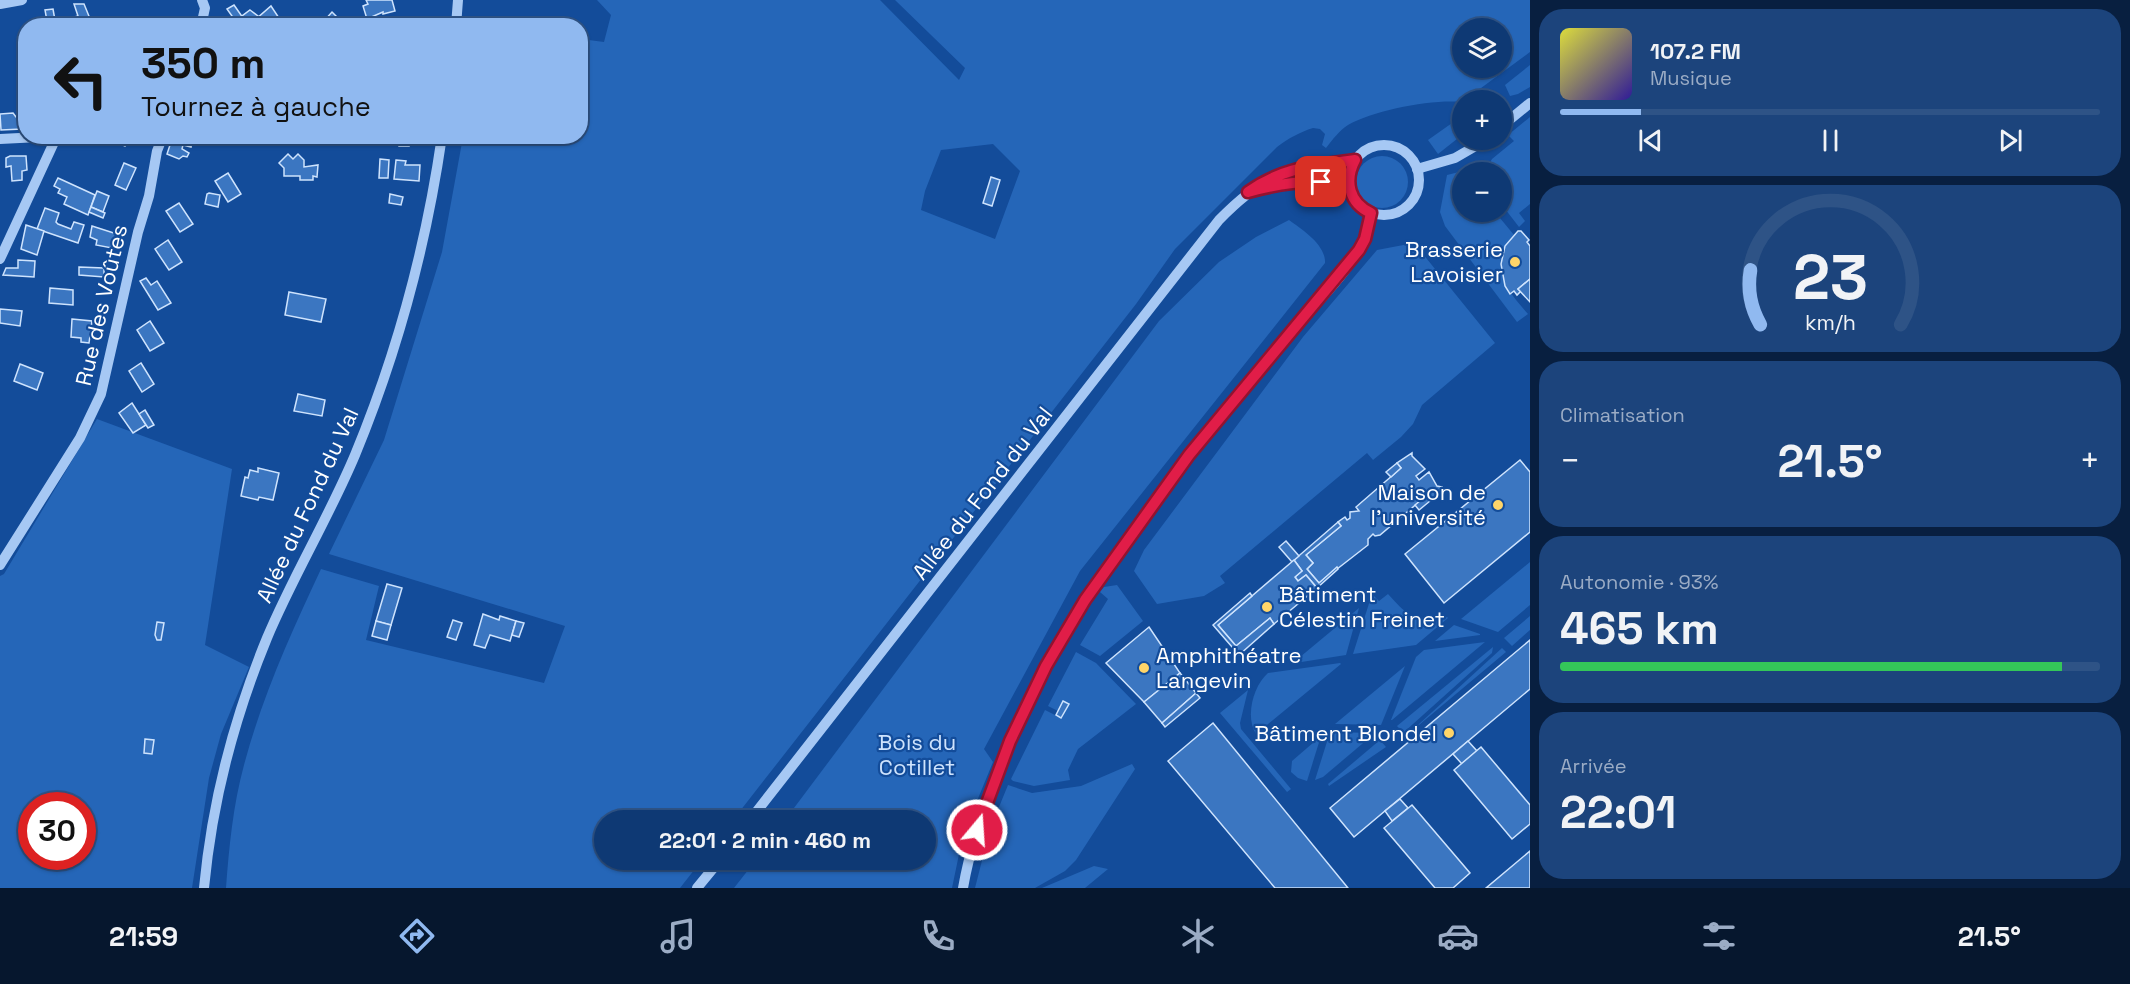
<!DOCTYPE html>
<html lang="fr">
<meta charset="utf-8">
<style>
body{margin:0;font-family:"Space Grotesk",sans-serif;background:#1c447c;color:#f1f3f6;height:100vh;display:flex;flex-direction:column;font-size:22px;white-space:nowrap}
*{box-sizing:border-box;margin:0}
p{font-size:20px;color:#9bacc5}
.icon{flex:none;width:33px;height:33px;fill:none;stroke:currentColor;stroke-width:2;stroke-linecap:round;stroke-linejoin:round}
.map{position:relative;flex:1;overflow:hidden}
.panel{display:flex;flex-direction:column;gap:9px;padding:9px;background:#081f40;width:600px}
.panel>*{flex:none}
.banner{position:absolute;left:18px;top:18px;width:570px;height:126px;border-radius:24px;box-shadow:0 2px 4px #0004,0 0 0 2px #2e5386;background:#90b9f0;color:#111;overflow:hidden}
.controls{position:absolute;left:1452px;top:18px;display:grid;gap:12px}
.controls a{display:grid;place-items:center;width:60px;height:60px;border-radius:50%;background:#0e3974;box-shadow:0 2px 4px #0004,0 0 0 2px #2e5386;font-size:30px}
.speed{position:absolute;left:18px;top:792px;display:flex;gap:12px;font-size:30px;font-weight:700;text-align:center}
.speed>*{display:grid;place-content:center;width:78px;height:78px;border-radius:50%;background:#0e3974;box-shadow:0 2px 4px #0004,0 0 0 2px #2e5386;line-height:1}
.speed .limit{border:9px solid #d22;background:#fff;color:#111}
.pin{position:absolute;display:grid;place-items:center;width:51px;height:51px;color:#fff;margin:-26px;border-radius:12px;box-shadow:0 3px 9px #0006}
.me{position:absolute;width:66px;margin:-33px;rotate:18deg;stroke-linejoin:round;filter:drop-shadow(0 0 4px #0008)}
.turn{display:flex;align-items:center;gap:21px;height:126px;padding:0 24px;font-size:27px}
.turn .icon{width:78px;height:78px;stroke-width:2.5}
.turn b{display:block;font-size:42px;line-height:51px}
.big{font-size:45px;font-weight:700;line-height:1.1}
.panel .tile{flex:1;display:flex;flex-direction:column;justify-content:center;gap:9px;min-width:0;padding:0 21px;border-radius:24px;background:#1c447c}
.panel .dial{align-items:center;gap:0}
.dial svg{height:156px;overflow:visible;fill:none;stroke:#2e5386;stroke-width:7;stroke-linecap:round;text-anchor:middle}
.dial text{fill:#f1f3f6;stroke:none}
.song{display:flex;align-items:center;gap:18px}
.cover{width:72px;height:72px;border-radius:9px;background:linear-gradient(135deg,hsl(60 70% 55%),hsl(250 70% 35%))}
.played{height:6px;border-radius:3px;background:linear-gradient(90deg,#90b9f0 15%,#2e5386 15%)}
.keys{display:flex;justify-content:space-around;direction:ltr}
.heat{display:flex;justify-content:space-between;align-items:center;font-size:33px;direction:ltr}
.charge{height:9px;border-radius:4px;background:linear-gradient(90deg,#34c759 93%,#2e5386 0)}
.trip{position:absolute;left:594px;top:810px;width:342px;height:60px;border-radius:30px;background:#0e3974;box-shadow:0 2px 4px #0004,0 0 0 2px #2e5386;font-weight:700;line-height:60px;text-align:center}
.tab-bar{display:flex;height:96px;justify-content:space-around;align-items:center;background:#06172e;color:#9bacc5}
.tab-bar .icon{width:42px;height:42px}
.tab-bar .current{color:#90b9f0}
.tab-bar b{font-size:27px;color:#f1f3f6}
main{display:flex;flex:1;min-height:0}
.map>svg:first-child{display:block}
</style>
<main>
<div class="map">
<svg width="1530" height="888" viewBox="0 0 1530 888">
<rect width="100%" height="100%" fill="#134c9a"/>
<g fill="#2566b8" fill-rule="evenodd">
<path d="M597 0H880L959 80 965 68 895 0H1530V52L1462 102C1432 99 1374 110 1348 125 1339 131 1333 139 1326 148L1322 145 1325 134 1320 129 1313 128C1300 132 1289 138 1277 147L1175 249 1136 304 733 820H604V860H702L680 888H226C229 848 233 805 244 765 262 697 291 633 321 569L379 586 366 640 544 683 565 626 329 554 384 440 442 252 463 137 580 136 581 39 604 42 611 15ZM1462 28H1502V68H1462ZM993 144 1020 171 995 239 921 210 925 191 941 150Z"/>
<polygon points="1530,65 1530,87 1518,94 1510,96 1505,85"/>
<polygon points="1462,116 1462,135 1438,154 1428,140"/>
<polygon points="1530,117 1530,204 1519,213 1525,221 1519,227 1502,205 1502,172 1485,172 1492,159 1514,141 1508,135"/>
<circle cx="1382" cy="182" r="26"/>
<path d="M1463 171 1462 212H1495L1514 235C1486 265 1507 290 1528 314L1517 322 1445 226 1440 212 1447 175Z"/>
<path d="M1289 220C1303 230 1326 245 1325 263L1080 571 984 749 993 762 963 835 952 888H734L756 860H926V820H785L1159 321 1219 262 1256 237Z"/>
<polygon points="1414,243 1495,343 1422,405 1413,424 1401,437 1373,460 1367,453 1220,576 1225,583 1204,596 1157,604 1134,571 1144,550 1303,337 1377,250"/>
<path d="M97 419 232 469 205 645 249 667 221 734 209 778 192 888H0V576L4 574ZM32 806H82V856H32Z"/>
<polygon points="1530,562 1530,605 1498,632 1461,619"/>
<polygon points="1117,585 1143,621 1100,656 1080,645 1108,599 1100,592 1104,587"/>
<path d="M1372 594 1379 601 1388 594C1404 612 1421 630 1447 617L1448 618 1416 645 1353 654Z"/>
<polygon points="1359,608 1346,655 1295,663 1294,662"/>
<polygon points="1530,616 1530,630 1512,646 1504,638"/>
<polygon points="1454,625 1480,634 1480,635 1435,641"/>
<polygon points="1485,642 1392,720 1391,720 1416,657 1424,650"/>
<polygon points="1493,647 1492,653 1403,733 1397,726"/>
<polygon points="1502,648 1506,652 1407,735"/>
<polygon points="1076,652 1096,663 1136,704 1078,749 1068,770 1070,780 1034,786 1013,781 1011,779 1045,710 1061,718 1069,704 1063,701 1058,711 1048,706"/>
<path d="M1340 663 1341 664 1256 734C1245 717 1253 686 1268 673Z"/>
<polygon points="1405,666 1381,725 1335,724"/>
<polygon points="1248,690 1240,723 1241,729 1291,789 1287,792 1220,713"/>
<polygon points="1330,732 1375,733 1323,777 1315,780"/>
<polygon points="1321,736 1307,781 1298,778 1291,772 1292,761"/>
<polygon points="1380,740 1386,747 1329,786 1328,784"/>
<polygon points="1132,764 1135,769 1076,860 1065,871 1035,888 975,888 990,829 1008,785 1032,793 1081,786"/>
<polygon points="1094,866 1108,869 1085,888 1042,888"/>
</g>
<g fill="#3b76c1" stroke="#cee3fd" stroke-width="1.5">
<polygon points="366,0 392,0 395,11 383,14 383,12 367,19 363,6 368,4"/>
<polygon points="74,4 84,4 93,26 75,26 74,17 78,16"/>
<polygon points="234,5 248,25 248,26 239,26 227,9"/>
<polygon points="271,6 281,21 274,26 248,26"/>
<polygon points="53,9 56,26 36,26 36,23 47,21 45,10"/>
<polygon points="250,10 258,16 248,25 242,16"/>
<polygon points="332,12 345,25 326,26 323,22"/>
<polygon points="13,113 16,117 22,117 22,129 1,130 0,114"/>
<polygon points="112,136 130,136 125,146 111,140"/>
<polygon points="193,136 191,147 183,145 182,149 189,153 187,157 183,156 179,159 167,154 173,136"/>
<polygon points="398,136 430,136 430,141 409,142 409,146 399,146"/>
<polygon points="288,154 293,159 298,154 304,160 304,167 318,165 317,177 313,176 313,180 300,180 300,176 284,176 284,168 279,163"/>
<polygon points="10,156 26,156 27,170 22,171 22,180 12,181 11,166 6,167 6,158"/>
<polygon points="380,159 389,160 388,178 379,178"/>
<polygon points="396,160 406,161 405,165 420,165 419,181 394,179"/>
<polygon points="124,163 136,168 126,190 115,185"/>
<polygon points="228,173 241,194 228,202 215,181"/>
<polygon points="991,177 1000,180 992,206 983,203"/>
<polygon points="58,178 95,195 88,215 64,204 67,197 58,193 60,189 54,186"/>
<polygon points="97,191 109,196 103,212 91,207"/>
<polygon points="209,193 220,195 218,207 205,204 207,194"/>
<polygon points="390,194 403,197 401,205 389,203"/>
<polygon points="179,203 193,224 180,232 166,211"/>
<polygon points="91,207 105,213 103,218 89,212"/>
<polygon points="45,208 59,213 56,222 58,224 71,229 74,222 84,225 78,243 37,229"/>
<polygon points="26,225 44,231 37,255 21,249"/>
<polygon points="92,226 120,235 117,249 96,245 97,240 90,237"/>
<polygon points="1518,231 1521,231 1529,240 1527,242 1530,246 1530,279 1518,289 1521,291 1517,295 1514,291 1510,294 1505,286 1501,264 1505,246"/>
<polygon points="168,240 182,262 169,270 155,249"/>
<polygon points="18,260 35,261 34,277 3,275 6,268 18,268"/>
<polygon points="79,267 104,268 104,277 79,275"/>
<polygon points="146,278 151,285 157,281 171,303 158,310 140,281"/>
<polygon points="1530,279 1530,302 1518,289"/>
<polygon points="50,288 73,290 73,305 49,303"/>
<polygon points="289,292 326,299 321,322 285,315"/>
<polygon points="0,309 22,311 20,326 0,323"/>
<polygon points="72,319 92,321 89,343 81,342 81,338 71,337"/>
<polygon points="150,321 164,343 150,351 137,330"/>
<polygon points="141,363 154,384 142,392 129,371"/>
<polygon points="20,364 43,373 37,390 14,381"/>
<polygon points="298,394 325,400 322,416 294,411"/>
<polygon points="132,403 146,425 133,433 119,413"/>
<polygon points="145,410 154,425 148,428 139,414"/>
<polygon points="1412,453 1412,456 1425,469 1416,476 1419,480 1429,472 1437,486 1442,487 1439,493 1430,501 1426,496 1380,535 1375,536 1373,534 1368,539 1368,545 1319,583 1307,569 1313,563 1306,555 1341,526 1338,522 1345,517 1347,520 1350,518 1350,512 1359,511 1356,507 1401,468 1397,463"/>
<polygon points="1520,460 1530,472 1530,532 1444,603 1405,554"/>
<polygon points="1397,463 1401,468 1391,477 1386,472"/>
<polygon points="258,468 279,473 273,500 259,497 258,500 241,496 245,477 248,478 250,470 258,472"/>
<polygon points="1426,496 1430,501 1419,510 1415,505"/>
<polygon points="1338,522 1341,526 1306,555 1313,563 1307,569 1319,583 1337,567 1338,569 1317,588 1306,575 1298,581 1295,577 1302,571 1294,560"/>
<polygon points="1286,541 1299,556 1292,562 1279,547"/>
<polygon points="1294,560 1302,571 1295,577 1298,581 1306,575 1317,588 1274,624 1270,618 1236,646 1218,625"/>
<polygon points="387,584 402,588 391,625 376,621"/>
<polygon points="1250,593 1252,596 1218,625 1236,646 1270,618 1274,624 1239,655 1213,625"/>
<polygon points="483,614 499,620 500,616 516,621 510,641 490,635 485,648 474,645"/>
<polygon points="453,620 462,623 456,640 447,637"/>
<polygon points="376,621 391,625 387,640 372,636"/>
<polygon points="516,621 524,623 519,637 512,635"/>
<polygon points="157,622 164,623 161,640 157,640 155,635"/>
<polygon points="1149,627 1180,673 1144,702 1106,663"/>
<polygon points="1530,640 1530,689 1354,837 1330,808"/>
<polygon points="1180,673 1196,693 1162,723 1144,702"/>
<polygon points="1196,693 1200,698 1165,727 1162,723"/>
<polygon points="1063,701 1069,704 1061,718 1056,715"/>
<polygon points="1213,723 1348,888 1275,888 1168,761"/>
<polygon points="145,739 154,740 152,754 144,753"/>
<polygon points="1468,741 1477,751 1462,764 1453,754"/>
<polygon points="1481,747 1530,805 1530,824 1512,839 1454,770"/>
<polygon points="1400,799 1408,808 1392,821 1385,811"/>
<polygon points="1412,805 1470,873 1453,888 1435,888 1384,828"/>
<polygon points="1530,851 1530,888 1486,888"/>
</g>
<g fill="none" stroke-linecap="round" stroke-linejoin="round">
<g stroke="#a6c8f4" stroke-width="10">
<polyline points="0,4 22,0"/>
<polyline points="201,26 205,8 202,0"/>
<polyline points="456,26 458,0"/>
<polyline points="1502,126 1530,103"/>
<polyline points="0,139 59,136"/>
<circle cx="1384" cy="180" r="35"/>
<polyline points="1417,169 1455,158 1486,140"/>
<path d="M1257 189C1290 180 1316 181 1349 188"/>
<polyline points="0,259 56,138"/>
<polyline points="0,565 80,438 101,394 138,232 149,196 157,151 163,136"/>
<path d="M750 820 1219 220C1269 169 1287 170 1355 160"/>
<path d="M204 888C212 803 234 718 267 638 293 576 329 517 355 455 398 351 426 247 442 136"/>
<polyline points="697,888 720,860"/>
<path d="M963 888C970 848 983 809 998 771 1052 635 1138 517 1230 405 1250 380 1270 355 1291 331 1323 295 1362 263 1371 213"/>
</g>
</g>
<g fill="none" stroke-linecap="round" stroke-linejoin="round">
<defs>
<path id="route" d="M977 830 1010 741 1046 666 1085 600 1189 455 1359 250 1365 239 1371 213C1349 203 1344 181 1355 160 1314 166 1283 167 1248 192 1273 185 1295 181 1321 182"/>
</defs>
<use href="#route" stroke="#92132f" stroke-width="15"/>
<use href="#route" stroke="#e11d48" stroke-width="10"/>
</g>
<g fill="#ffd569" stroke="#134c9a" stroke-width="2">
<circle cx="1515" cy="262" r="6"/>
<circle cx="1498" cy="505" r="6"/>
<circle cx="1267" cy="607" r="6"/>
<circle cx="1144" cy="668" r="6"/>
<circle cx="1449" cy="733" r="6"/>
</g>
<g text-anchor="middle" stroke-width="4.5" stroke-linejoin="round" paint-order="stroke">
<g font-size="22" fill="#fff" stroke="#134c9a" text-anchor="end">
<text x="1503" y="257">Brasserie<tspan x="1503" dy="25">Lavoisier</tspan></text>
<text x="1486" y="500">Maison de<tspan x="1486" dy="25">l'université</tspan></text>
<text x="1279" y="602" text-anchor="start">Bâtiment<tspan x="1279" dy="25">Célestin Freinet</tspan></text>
<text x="1156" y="663" text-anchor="start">Amphithéatre<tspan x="1156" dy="25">Langevin</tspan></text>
<text x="1437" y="741">Bâtiment Blondel</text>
</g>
<g font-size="22" fill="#fff" stroke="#134c9a">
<text transform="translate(101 305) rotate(-77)" y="8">Rue des Voûtes</text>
<text transform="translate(982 493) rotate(-52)" y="8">Allée du Fond du Val</text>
<text transform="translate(307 505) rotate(-65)" y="8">Allée du Fond du Val</text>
</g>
<g font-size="22" fill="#cee3fd" stroke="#134c9a">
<text x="917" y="750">Bois du<tspan x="917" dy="25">Cotillet</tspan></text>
</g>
</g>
</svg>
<div class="controls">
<a><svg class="icon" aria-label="layers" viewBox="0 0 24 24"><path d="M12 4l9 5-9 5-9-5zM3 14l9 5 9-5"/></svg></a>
<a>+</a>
<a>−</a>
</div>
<div class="speed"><div class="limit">30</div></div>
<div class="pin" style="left:1321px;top:182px;background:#d93025"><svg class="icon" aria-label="arrive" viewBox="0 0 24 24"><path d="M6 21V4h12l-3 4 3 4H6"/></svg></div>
<svg class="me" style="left:977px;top:830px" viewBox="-20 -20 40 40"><circle r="17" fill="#e11d48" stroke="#fff" stroke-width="3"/><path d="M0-11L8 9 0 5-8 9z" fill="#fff"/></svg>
<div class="trip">22:01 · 2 min · 460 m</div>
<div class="banner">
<div class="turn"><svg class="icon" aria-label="left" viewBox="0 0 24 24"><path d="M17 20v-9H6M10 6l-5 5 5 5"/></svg><div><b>350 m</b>Tournez à gauche</div></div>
</div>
</div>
<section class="panel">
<div class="tile">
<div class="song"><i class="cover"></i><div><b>107.2 FM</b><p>Musique</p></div></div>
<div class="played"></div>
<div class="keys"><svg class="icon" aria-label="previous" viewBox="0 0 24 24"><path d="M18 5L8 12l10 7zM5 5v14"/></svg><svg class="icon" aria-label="pause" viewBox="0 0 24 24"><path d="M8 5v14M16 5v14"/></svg><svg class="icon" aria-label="next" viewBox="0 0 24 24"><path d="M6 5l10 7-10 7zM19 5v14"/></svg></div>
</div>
<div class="tile dial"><svg viewBox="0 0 100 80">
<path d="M14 69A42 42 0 1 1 86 69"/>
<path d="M14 69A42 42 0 0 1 9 41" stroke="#90b9f0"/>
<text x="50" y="56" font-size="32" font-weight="700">23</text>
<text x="50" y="72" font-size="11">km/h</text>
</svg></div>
<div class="tile"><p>Climatisation</p>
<div class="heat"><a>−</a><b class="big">21.5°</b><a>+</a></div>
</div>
<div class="tile"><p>Autonomie · 93%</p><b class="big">465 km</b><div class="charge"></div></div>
<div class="tile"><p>Arrivée</p><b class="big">22:01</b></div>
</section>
</main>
<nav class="tab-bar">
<b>21:59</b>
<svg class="icon current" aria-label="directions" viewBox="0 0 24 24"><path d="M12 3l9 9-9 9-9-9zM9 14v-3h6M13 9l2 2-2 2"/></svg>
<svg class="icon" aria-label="music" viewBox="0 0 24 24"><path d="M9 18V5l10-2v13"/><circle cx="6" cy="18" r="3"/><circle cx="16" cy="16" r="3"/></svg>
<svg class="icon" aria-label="phone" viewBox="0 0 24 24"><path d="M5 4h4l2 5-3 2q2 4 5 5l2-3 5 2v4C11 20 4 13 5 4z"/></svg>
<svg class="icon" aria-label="climate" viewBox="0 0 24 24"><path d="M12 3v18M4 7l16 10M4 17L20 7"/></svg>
<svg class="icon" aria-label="car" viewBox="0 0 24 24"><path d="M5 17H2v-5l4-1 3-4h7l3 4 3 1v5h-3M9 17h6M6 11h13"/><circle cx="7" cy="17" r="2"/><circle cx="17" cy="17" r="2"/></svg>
<svg class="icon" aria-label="filters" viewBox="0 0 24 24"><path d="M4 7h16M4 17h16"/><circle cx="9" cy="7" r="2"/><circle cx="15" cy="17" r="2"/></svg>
<b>21.5°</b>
</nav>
